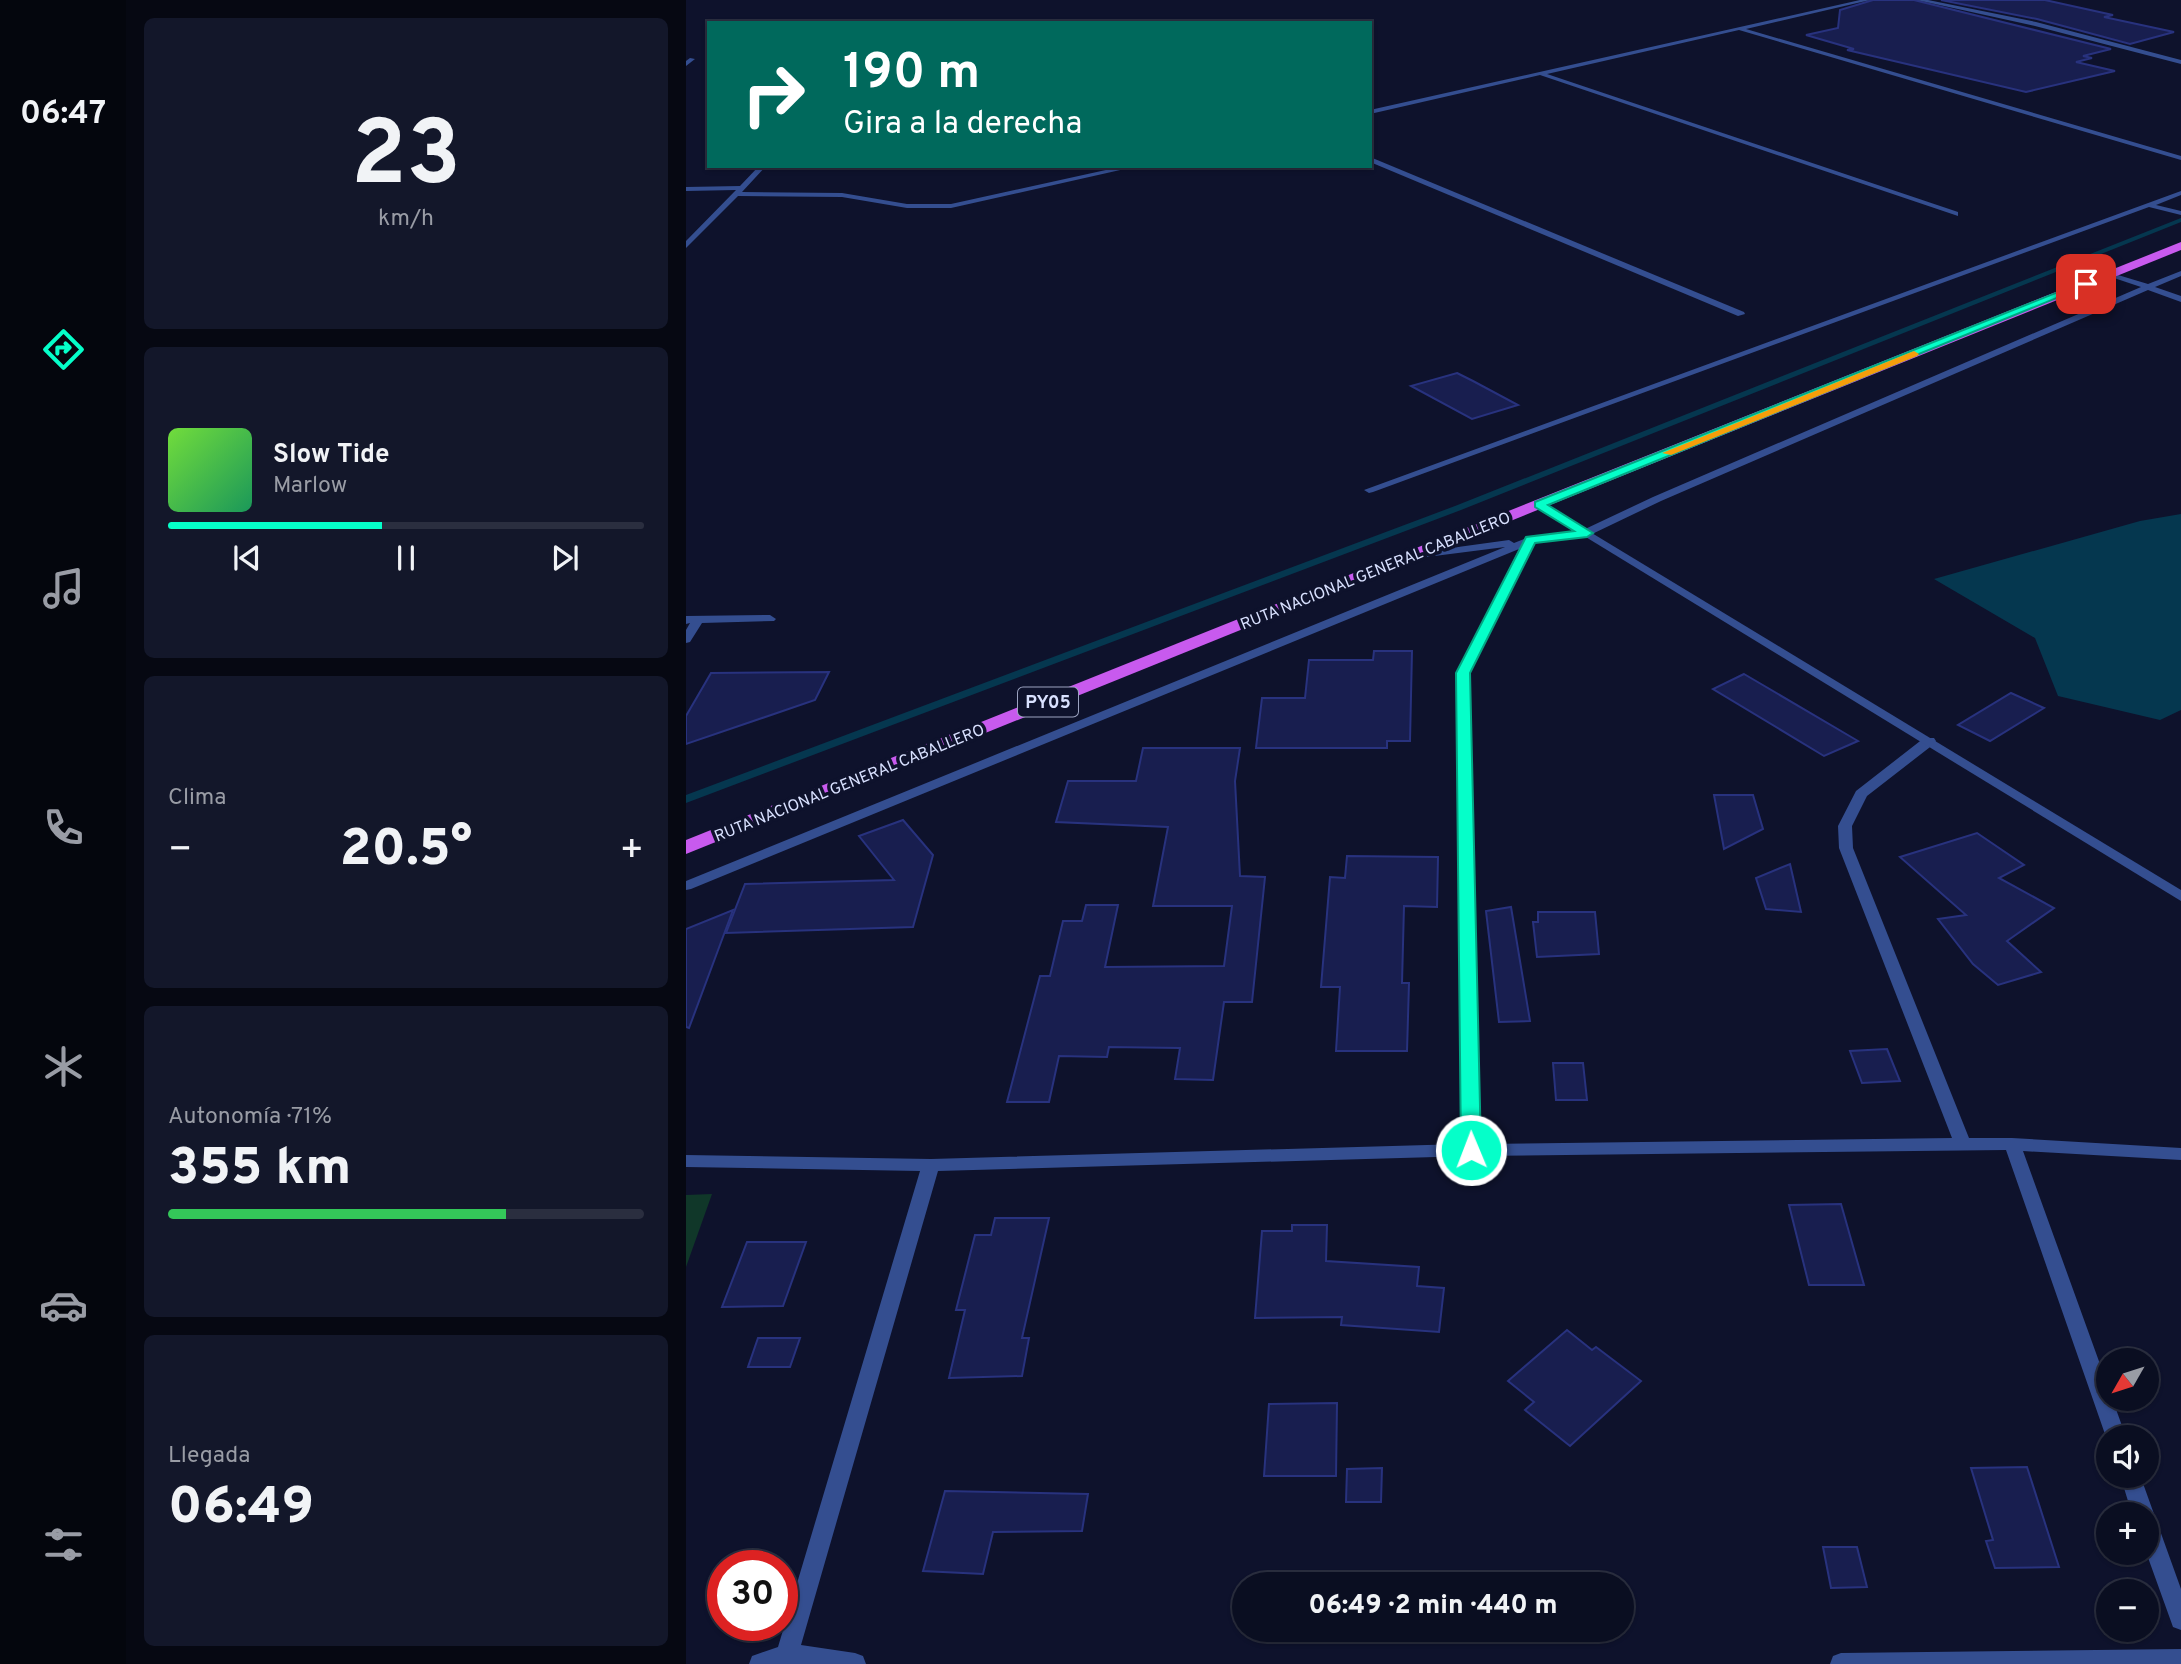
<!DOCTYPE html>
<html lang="es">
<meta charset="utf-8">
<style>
body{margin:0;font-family:Overpass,sans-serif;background:#13172a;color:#f1f3f6;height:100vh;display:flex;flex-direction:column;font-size:26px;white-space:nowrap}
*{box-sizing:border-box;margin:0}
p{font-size:23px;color:#999ca5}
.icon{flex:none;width:38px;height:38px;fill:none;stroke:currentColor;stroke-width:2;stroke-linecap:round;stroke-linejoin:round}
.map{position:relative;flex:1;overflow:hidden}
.side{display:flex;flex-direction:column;gap:18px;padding:18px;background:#060812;width:560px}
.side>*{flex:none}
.top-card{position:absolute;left:21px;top:21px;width:665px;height:147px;border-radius:0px;box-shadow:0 2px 5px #0004,0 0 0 2px #2a2e3f;background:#00695c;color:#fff;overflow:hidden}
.needle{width:46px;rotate:231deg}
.tools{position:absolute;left:1410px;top:1348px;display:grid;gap:14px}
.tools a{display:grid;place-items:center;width:63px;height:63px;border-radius:50%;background:#0a0e21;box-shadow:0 2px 5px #0004,0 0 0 2px #2a2e3f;font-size:35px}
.speed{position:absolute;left:21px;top:1550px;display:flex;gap:14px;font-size:35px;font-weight:700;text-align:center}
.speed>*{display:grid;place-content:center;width:91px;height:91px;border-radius:50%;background:#0a0e21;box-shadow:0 2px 5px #0004,0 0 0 2px #2a2e3f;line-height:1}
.speed .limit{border:10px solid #d22;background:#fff;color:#111}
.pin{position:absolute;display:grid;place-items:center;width:60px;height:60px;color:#fff;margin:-30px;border-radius:14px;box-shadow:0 4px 10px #0006}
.me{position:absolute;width:77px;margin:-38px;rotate:359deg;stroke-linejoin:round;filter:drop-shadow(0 0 5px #0008)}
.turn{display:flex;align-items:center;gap:24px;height:147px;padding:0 21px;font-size:32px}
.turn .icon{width:91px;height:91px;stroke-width:2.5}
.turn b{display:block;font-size:49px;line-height:60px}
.big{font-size:52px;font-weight:800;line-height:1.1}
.side .tile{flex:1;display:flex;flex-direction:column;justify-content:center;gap:10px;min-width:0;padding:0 24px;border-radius:10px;background:#13172a}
.side .dial{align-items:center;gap:0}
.dial b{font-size:91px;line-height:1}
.song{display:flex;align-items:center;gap:21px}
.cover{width:84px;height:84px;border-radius:10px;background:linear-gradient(135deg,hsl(100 70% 55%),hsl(150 70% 35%))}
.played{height:7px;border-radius:4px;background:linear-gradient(90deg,#05ffc9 45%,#2a2e3f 45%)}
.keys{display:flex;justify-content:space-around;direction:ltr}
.heat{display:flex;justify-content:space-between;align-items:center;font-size:38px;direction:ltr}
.charge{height:10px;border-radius:5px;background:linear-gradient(90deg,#34c759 71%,#2a2e3f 0)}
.trip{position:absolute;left:546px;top:1572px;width:402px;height:70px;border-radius:35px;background:#0a0e21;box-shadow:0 2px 5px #0004,0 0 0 2px #2a2e3f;font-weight:800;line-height:70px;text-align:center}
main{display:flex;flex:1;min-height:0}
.menu{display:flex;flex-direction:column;width:126px;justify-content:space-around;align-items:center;background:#04060d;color:#999ca5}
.menu .icon{width:49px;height:49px}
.menu .on{color:#05ffc9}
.menu b{font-size:32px;color:#f1f3f6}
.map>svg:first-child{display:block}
</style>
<main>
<nav class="menu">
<b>06:47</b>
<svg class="icon on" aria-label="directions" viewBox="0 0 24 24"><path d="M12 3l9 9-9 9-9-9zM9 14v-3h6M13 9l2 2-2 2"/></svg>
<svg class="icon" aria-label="music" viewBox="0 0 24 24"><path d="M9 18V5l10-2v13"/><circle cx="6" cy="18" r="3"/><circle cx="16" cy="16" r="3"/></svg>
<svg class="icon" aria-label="phone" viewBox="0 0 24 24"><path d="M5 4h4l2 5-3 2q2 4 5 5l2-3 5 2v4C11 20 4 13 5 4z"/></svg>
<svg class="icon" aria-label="climate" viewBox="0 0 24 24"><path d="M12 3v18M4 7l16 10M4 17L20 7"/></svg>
<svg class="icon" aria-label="car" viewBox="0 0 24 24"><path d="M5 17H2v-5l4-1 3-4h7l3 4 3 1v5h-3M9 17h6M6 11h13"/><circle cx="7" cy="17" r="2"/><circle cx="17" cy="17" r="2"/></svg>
<svg class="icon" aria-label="filters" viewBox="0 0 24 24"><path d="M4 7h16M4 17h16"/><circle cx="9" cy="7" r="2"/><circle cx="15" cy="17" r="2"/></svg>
</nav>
<section class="side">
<div class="tile dial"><b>23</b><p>km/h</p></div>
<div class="tile">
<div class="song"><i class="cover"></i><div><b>Slow Tide</b><p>Marlow</p></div></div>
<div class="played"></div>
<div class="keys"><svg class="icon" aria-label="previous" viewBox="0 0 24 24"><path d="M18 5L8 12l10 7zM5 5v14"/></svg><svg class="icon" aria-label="pause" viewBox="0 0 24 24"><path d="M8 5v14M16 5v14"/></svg><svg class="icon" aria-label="next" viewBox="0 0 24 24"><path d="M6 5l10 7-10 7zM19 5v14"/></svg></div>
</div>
<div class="tile"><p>Clima</p>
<div class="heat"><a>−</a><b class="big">20.5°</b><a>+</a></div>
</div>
<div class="tile"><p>Autonomía · 71%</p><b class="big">355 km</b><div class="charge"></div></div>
<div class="tile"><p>Llegada</p><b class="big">06:49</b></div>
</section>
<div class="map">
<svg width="1495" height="1664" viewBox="0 0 1495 1664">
<rect width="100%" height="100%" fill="#0e122c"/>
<polygon fill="#103729" points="26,1194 0,1267 0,1195"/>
<polygon fill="#05374f" points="1495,514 1495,710 1474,720 1372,696 1349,638 1248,579 1454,521"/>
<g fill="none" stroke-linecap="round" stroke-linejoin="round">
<polygon fill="#05374f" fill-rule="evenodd" points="1495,218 1495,222 775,510 0,803 0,795 769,506"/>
</g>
<g fill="#181e4f" stroke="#28327e" stroke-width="2">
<polygon points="1187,0 1228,0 1425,49 1397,56 1406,58 1390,62 1429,71 1340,92 1161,50 1168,49 1120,35 1152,28 1154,10"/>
<polygon points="1255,0 1359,0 1427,15 1418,17 1488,32 1444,44 1351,19"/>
<polygon points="771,373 787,381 832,405 786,419 725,386"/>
<polygon points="688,651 726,651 724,741 701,741 701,748 570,748 576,698 619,698 623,660 687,660"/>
<polygon points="143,672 129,700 0,744 0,716 25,673"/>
<polygon points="1058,674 1172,741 1138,756 1027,689"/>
<polygon points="1325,693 1358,708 1304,741 1272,725"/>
<polygon points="457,748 554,748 549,781 554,876 579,877 566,1002 538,1002 527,1080 489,1079 494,1048 423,1047 421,1057 373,1056 363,1102 321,1102 354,976 364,976 377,921 396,921 400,905 432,905 419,967 538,966 546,906 467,906 482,827 370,822 382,781 450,781"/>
<polygon points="1028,795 1067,795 1077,829 1038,849"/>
<polygon points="217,820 247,855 227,927 40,933 59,884 208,880 173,836"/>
<polygon points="1291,833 1338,865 1313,878 1368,908 1321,941 1355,972 1312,985 1287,964 1252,919 1280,915 1214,857"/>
<polygon points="661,856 752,857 751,907 718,906 716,983 723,983 721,1051 650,1051 654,987 635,987 644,877 659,878"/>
<polygon points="1104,864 1115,912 1080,909 1070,878"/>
<polygon points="825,907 844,1021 813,1022 800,911"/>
<polygon points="47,910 3,1028 0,1027 0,929"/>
<polygon points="852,912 909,912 913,954 851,957 847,922 852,922"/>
<polygon points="1201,1049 1214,1081 1176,1083 1164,1051"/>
<polygon points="867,1063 897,1063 901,1100 870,1100"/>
<polygon points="1155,1204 1178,1285 1123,1285 1103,1205"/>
<polygon points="309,1218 363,1218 336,1338 343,1338 336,1376 263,1378 279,1310 270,1310 289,1235 305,1235"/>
<polygon points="606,1225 641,1225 640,1261 733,1267 731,1286 758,1288 753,1332 655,1325 656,1317 569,1318 576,1231 606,1231"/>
<polygon points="61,1242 120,1242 97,1306 36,1307"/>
<polygon points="881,1330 906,1350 910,1347 955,1381 884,1446 839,1410 848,1402 822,1381"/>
<polygon points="72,1338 114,1338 104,1367 62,1367"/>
<polygon points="651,1403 650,1476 578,1476 583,1404"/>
<polygon points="1341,1467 1373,1567 1309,1568 1300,1541 1307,1540 1285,1468"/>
<polygon points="696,1468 695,1502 660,1502 661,1469"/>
<polygon points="259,1491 402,1494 396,1531 307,1532 297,1574 237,1571"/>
<polygon points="1137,1547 1171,1547 1181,1587 1145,1588"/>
</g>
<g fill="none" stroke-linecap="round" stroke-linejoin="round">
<g fill="#344e90" fill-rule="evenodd">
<polygon points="1174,0 1184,0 1060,29 1495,156 1495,160 1053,30 861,74 1272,212 1272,216 854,75 684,114 684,110"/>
<polygon points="1231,0 1242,0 1350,22 1495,60 1495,64 1349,26"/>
<polygon points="4,58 9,59 0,66 0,61"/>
<polygon points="684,157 1058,312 1059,314 1052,316 684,162"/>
<polygon points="73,166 80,166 56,192 156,193 221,204 265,204 438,166 452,166 265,208 221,208 156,197 52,196 0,248 0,241 50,190 0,191 0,187 54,186"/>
<polygon points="1495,191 1495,195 1470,205 1495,211 1495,215 1463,207 687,492 683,493 678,490"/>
<polygon points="1495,271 1495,276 1469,287 1495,296 1495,302 1462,290 975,501 904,535 847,543 783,673 794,1144 1266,1138 1153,848 1152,826 1170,791 1238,738 1248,738 1250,741 1248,744 1181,796 1166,826 1167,848 1283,1138 1326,1138 1495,1148 1495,1160 1337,1151 1423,1389 1423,1398 1426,1398 1440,1437 1423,1437 1423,1443 1420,1437 1320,1150 785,1156 252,1171 115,1645 169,1653 177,1656 180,1664 63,1664 66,1656 92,1647 234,1171 0,1167 0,1155 245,1159 776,1144 771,673 833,549 5,889 0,890 0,881 819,547 725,559 719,556 721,554 823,540 828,543 843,537 897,530 967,497 1455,287 1422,276 1422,272 1462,284"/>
<polygon points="84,615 90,619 88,621 16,623 4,642 0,643 0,630 4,623 0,624 0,616"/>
<polygon points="1434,1475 1454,1475 1468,1514 1466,1517 1472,1525 1495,1589 1495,1630 1487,1627 1460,1552 1461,1514 1446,1514"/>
<polygon points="1495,1649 1495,1664 1144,1664 1147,1656 1155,1653"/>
</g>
<polygon fill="#344e90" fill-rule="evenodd" points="853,501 1495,890 1495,901 849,506 849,502"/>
<polygon fill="#c85aee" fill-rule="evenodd" points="1495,242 1495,250 0,854 0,840"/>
</g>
<polygon fill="#05ffc9" stroke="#03a683" stroke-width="2" points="1397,282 1405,284 862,505 907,533 901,537 849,543 784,673 795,1150 792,1156 785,1158 778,1156 775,1150 770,673 840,537 888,531 849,507 849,502"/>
<polygon fill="#f59e0b" points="1228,351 1233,354 1231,356 985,455 976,453"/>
<g text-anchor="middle" stroke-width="7" stroke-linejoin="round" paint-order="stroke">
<g font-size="16" fill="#d9e1ff" stroke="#0e122c">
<text transform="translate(689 570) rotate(-22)" y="6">RUTA NACIONAL GENERAL CABALLERO</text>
<text transform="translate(163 782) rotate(-22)" y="6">RUTA NACIONAL GENERAL CABALLERO</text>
</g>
<rect fill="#0e122c" stroke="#9ca3c0" stroke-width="2" x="332" y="687.5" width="60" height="29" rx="5"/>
<g font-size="18" font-weight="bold" fill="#d9e1ff">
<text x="362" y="708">PY05</text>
</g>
</g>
</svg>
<div class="tools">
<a><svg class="needle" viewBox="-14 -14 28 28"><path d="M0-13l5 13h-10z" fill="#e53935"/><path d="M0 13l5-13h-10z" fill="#999ca5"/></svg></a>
<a><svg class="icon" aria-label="sound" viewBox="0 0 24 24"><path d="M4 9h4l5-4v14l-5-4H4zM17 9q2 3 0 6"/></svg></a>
<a>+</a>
<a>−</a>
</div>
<div class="speed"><div class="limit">30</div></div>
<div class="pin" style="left:1400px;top:284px;background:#d93025"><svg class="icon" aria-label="arrive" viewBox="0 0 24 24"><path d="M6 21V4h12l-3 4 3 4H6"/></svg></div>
<svg class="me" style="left:785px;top:1150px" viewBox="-20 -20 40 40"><circle r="17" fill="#05ffc9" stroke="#fff" stroke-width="3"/><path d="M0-11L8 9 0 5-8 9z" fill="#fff"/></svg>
<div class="trip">06:49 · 2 min · 440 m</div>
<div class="top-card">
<div class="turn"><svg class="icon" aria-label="right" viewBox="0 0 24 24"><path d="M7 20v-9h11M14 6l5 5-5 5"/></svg><div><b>190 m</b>Gira a la derecha</div></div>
</div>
</div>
</main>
